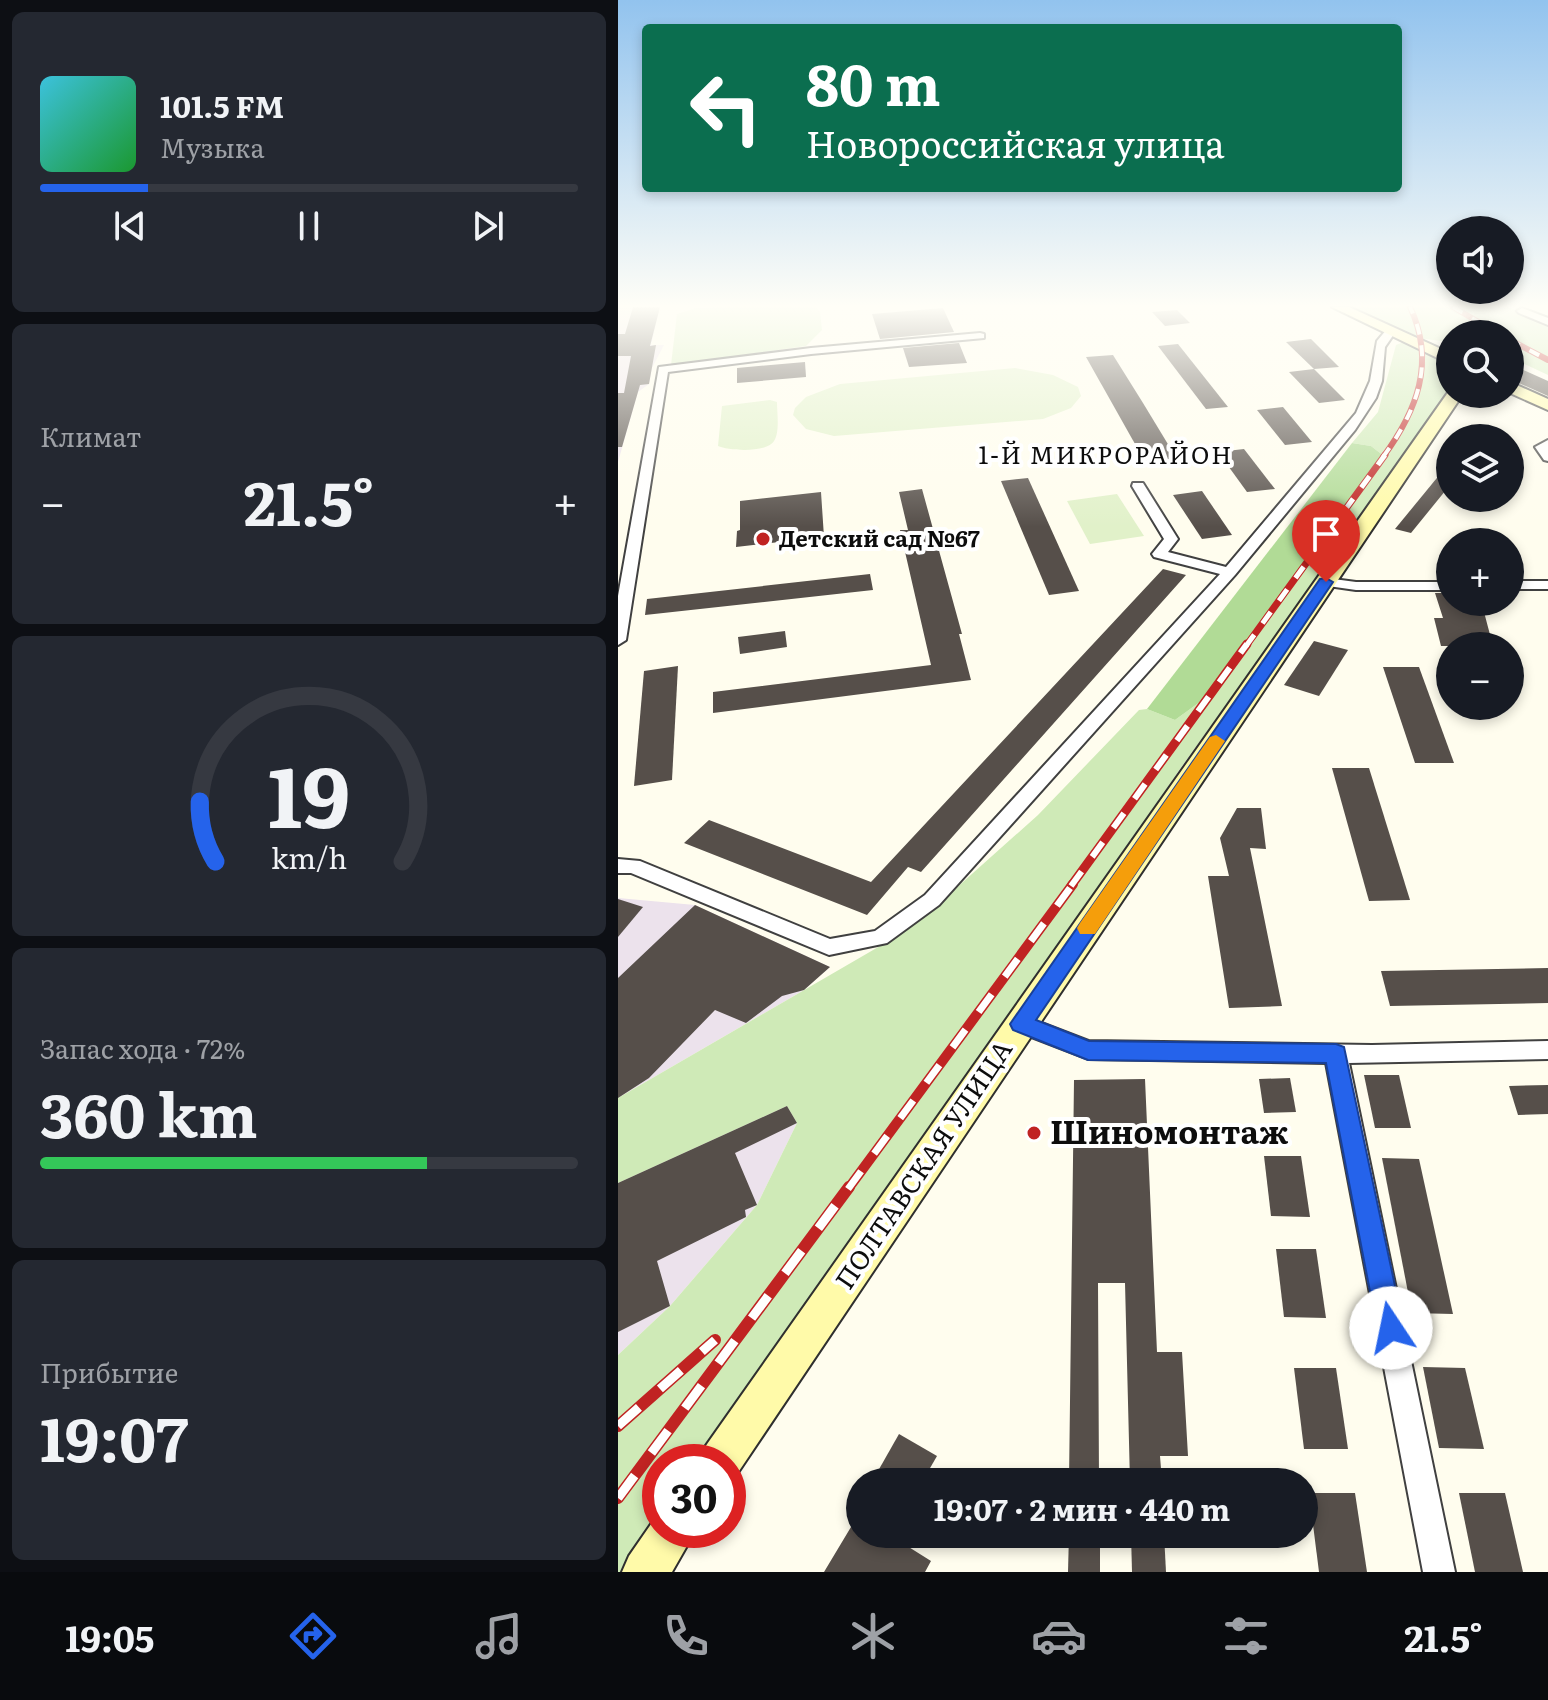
<!DOCTYPE html>
<html lang="ru">
<meta charset="utf-8">
<style>
body{margin:0;font-family:Literata,serif;background:#242831;color:#f1f3f6;height:100vh;display:flex;flex-direction:column;font-size:30px;white-space:nowrap}
*{box-sizing:border-box;margin:0}
p{font-size:26px;color:#9ea1a6}
.icon{flex:none;width:44px;height:44px;fill:none;stroke:currentColor;stroke-width:2;stroke-linecap:round;stroke-linejoin:round}
.map{position:relative;flex:1;overflow:hidden}
.side{display:flex;flex-direction:column;gap:12px;padding:12px;background:#0d0f14;width:618px}
.side>*{flex:none}
.banner{position:absolute;left:24px;top:24px;width:760px;height:168px;border-radius:8px;box-shadow:0 4px 12px #0003;background:#0b6e4f;color:#fff;overflow:hidden}
.controls{position:absolute;left:818px;top:216px;display:grid;gap:16px}
.controls a{display:grid;place-items:center;width:88px;height:88px;border-radius:50%;background:#171b24;box-shadow:0 4px 12px #0003;font-size:40px}
.speed{position:absolute;left:24px;top:1444px;display:flex;gap:16px;font-size:40px;font-weight:700;text-align:center}
.speed>*{display:grid;place-content:center;width:104px;height:104px;border-radius:50%;background:#171b24;box-shadow:0 4px 12px #0003;line-height:1}
.speed .limit{border:12px solid #d22;background:#fff;color:#111}
.pin{position:absolute;display:grid;place-items:center;width:68px;height:68px;color:#fff;margin:-82px -34px;border-radius:50% 50% 50% 0;rotate:-45deg;box-shadow:0 0 8px #0007}
.pin .icon{rotate:45deg}
.me{position:absolute;width:88px;margin:-44px;rotate:349deg;stroke-linejoin:round;filter:drop-shadow(0 0 6px #0008)}
.turn{display:flex;align-items:center;gap:28px;height:168px;padding:0 32px;font-size:36px}
.turn .icon{width:104px;height:104px;stroke-width:2.5}
.turn b{display:block;font-size:56px;line-height:68px}
.big{font-size:60px;font-weight:700;line-height:1.1}
.side .widget{flex:1;display:flex;flex-direction:column;justify-content:center;gap:12px;min-width:0;padding:0 28px;border-radius:12px;background:#242831}
.side .dial{align-items:center;gap:0}
.dial svg{height:208px;overflow:visible;fill:none;stroke:#363941;stroke-width:7;stroke-linecap:round;text-anchor:middle}
.dial text{fill:#f1f3f6;stroke:none}
.song{display:flex;align-items:center;gap:24px}
.cover{width:96px;height:96px;border-radius:12px;background:linear-gradient(135deg,hsl(190 70% 55%),hsl(130 70% 35%))}
.played{height:8px;border-radius:4px;background:linear-gradient(90deg,#2563eb 20%,#363941 20%)}
.keys{display:flex;justify-content:space-around;direction:ltr}
.heat{display:flex;justify-content:space-between;align-items:center;font-size:44px;direction:ltr}
.charge{height:12px;border-radius:6px;background:linear-gradient(90deg,#34c759 72%,#363941 0)}
.trip{position:absolute;left:228px;top:1468px;width:472px;height:80px;border-radius:40px;background:#171b24;box-shadow:0 4px 12px #0003;font-weight:700;line-height:80px;text-align:center}
.tabs{display:flex;height:128px;justify-content:space-around;align-items:center;background:#090b0e;color:#9ea1a6}
.tabs .icon{width:56px;height:56px}
.tabs .on{color:#2563eb}
.tabs b{font-size:36px;color:#f1f3f6}
main{display:flex;flex:1;min-height:0}
.map>svg:first-child{display:block}
</style>
<main>
<section class="side">
<div class="widget">
<div class="song"><i class="cover"></i><div><b>101.5 FM</b><p>Музыка</p></div></div>
<div class="played"></div>
<div class="keys"><svg class="icon" aria-label="previous" viewBox="0 0 24 24"><path d="M18 5L8 12l10 7zM5 5v14"/></svg><svg class="icon" aria-label="pause" viewBox="0 0 24 24"><path d="M8 5v14M16 5v14"/></svg><svg class="icon" aria-label="next" viewBox="0 0 24 24"><path d="M6 5l10 7-10 7zM19 5v14"/></svg></div>
</div>
<div class="widget"><p>Климат</p>
<div class="heat"><a>−</a><b class="big">21.5°</b><a>+</a></div>
</div>
<div class="widget dial"><svg viewBox="0 0 100 80">
<path d="M14 69A42 42 0 1 1 86 69"/>
<path d="M14 69A42 42 0 0 1 8 46" stroke="#2563eb"/>
<text x="50" y="56" font-size="32" font-weight="700">19</text>
<text x="50" y="72" font-size="11">km/h</text>
</svg></div>
<div class="widget"><p>Запас хода · 72%</p><b class="big">360 km</b><div class="charge"></div></div>
<div class="widget"><p>Прибытие</p><b class="big">19:07</b></div>
</section>
<div class="map">
<svg width="930" height="1572" viewBox="0 0 930 1572">
<rect width="100%" height="100%" fill="#fffdee"/>
<g fill="#ece2ec">
<polygon points="0,307 42,307 33,345 46,345 34,368 31,384 20,392 0,462"/>
<polygon points="0,898 77,905 212,967 186,990 0,1098"/>
<polygon points="169,1106 179,1123 139,1205 52,1306 0,1355 0,1183"/>
</g>
<g fill="#cfeab7">
<polygon points="102,307 197,307 202,312 204,330 188,346 53,365 59,314 78,308"/>
<polygon points="734,307 889,307 930,322 930,375 892,357 892,334 832,334 832,342 799,338"/>
<polygon points="786,342 832,362 832,393 562,769 407,998 80,1462 42,1462 42,1518 5,1572 0,1572 0,1355 52,1306 139,1205 179,1123 169,1106 0,1183 0,1098 262,946 317,907 420,815 521,710 529,709 557,720 586,699 766,456 753,446 734,443 760,412 778,345"/>
</g>
<polygon fill="#b1db96" points="734,443 753,446 766,456 586,699 557,720 529,709"/>
<g fill="#e1f1c9">
<polygon points="397,368 435,375 460,387 463,396 453,408 425,419 216,436 188,429 175,415 177,408 188,397 222,384"/>
<path d="M152 400 159 402C159 413 162 432 156 441 149 453 111 451 100 446L104 406Z"/>
<polygon points="499,494 526,536 472,544 449,501"/>
</g>
<g fill="#564f4a">
<polygon points="15,307 42,307 32,346 38,345 31,384 22,385 4,447 0,447 0,393 6,393 13,356 0,356 0,334 7,334"/>
<polygon points="325,308 336,332 262,339 254,314"/>
<polygon points="559,310 572,323 547,326 534,312"/>
<polygon points="693,339 721,367 696,369 668,342"/>
<polygon points="341,343 349,363 291,367 285,348"/>
<polygon points="560,344 610,407 588,409 540,346"/>
<polygon points="495,355 525,403 562,464 530,467 468,357"/>
<polygon points="187,362 188,377 119,383 119,368"/>
<polygon points="892,364 930,381 930,396 892,379"/>
<polygon points="696,369 727,400 701,403 671,372"/>
<polygon points="665,407 694,442 667,445 639,410"/>
<polygon points="626,449 657,489 629,492 600,452"/>
<polygon points="832,462 832,485 793,533 777,529"/>
<polygon points="410,478 461,591 431,595 383,481"/>
<polygon points="304,489 344,634 341,634 353,680 95,713 95,692 313,665 282,530 290,530 281,492"/>
<polygon points="584,491 614,535 584,539 555,495"/>
<polygon points="203,492 206,537 118,547 119,531 122,530 122,501"/>
<polygon points="545,569 568,575 303,872 290,867 249,915 66,843 91,820 253,882"/>
<polygon points="252,574 255,590 27,615 29,599"/>
<polygon points="817,593 832,593 832,602 845,602 866,612 875,646 823,646 816,618 825,618"/>
<polygon points="167,631 169,647 122,654 120,637"/>
<polygon points="696,641 730,650 701,696 666,685"/>
<polygon points="60,666 54,780 16,786 26,671"/>
<polygon points="765,667 801,667 836,763 797,763"/>
<polygon points="714,768 751,768 792,900 751,901"/>
<polygon points="619,808 643,808 648,849 632,848 664,1006 611,1008 590,876 611,876 602,838"/>
<polygon points="0,899 25,907 0,937"/>
<polygon points="77,905 212,967 186,990 164,996 128,1023 97,1010 31,1078 0,1098 0,978"/>
<polygon points="930,968 930,1003 772,1006 763,971"/>
<polygon points="746,1075 781,1075 793,1128 757,1128"/>
<polygon points="672,1078 678,1112 646,1113 641,1079"/>
<polygon points="527,1079 539,1352 564,1352 570,1456 542,1456 544,1482 512,1482 507,1283 480,1283 481,1482 451,1482 456,1080"/>
<polygon points="930,1085 930,1114 900,1115 891,1086"/>
<polygon points="169,1106 179,1123 117,1153 139,1205 127,1210 128,1217 39,1261 52,1306 0,1332 0,1183"/>
<polygon points="646,1156 683,1156 692,1217 653,1216"/>
<polygon points="764,1158 801,1159 835,1314 794,1313"/>
<polygon points="658,1249 698,1249 708,1318 666,1317"/>
<polygon points="805,1367 847,1368 866,1449 821,1448"/>
<polygon points="676,1368 718,1368 730,1449 686,1449"/>
<polygon points="281,1434 319,1456 304,1482 279,1482 260,1471"/>
<polygon points="691,1493 737,1493 749,1572 701,1572"/>
<polygon points="841,1493 887,1493 905,1572 857,1572"/>
<polygon points="242,1512 242,1534 270,1534 313,1561 307,1572 206,1572"/>
<polygon points="451,1534 482,1534 482,1572 450,1572"/>
<polygon points="513,1534 546,1534 548,1572 514,1572"/>
</g>
<g fill="none" stroke-linecap="round" stroke-linejoin="round">
<defs>
<g id="street">
<polygon points="904,308 930,318 930,325 901,313 899,311"/>
<polygon points="769,329 778,331 767,347 764,381 758,398 737,430 617,575 321,905 269,943 211,955 13,873 0,873 0,859 22,861 212,939 257,931 307,895 602,574 536,557 534,554 546,539 514,486 515,483 525,483 560,539 550,552 608,567 738,413 752,381 759,341"/>
<polygon points="362,333 366,334 366,338 193,354 50,372 8,640 0,645 0,596 41,367 193,348"/>
<polygon points="930,440 930,461 926,460 917,447"/>
<polygon points="708,578 738,582 832,582 832,590 738,590 703,585 701,582"/>
<rect x="892" y="581" width="38" height="8"/>
<polygon points="403,1015 471,1041 754,1045 930,1041 930,1059 731,1063 837,1572 805,1572 708,1063 470,1059 395,1030 392,1024 395,1018"/>
</g>
<g id="secondary">
<polygon points="714,307 731,307 832,353 832,364"/>
<polygon points="892,382 930,399 930,410 892,393"/>
<polygon points="831,391 832,394 845,394 117,1477 110,1480 110,1462 81,1462 87,1447"/>
<polygon points="40,1514 42,1530 78,1530 54,1572 4,1572 11,1556"/>
</g>
</defs>
<use href="#street" stroke="#404040" stroke-width="4"/>
<use href="#secondary" stroke="#2f2f2f" stroke-width="4"/>
<use href="#street" fill="#fff" fill-rule="evenodd"/>
<use href="#secondary" fill="#fffaa9" fill-rule="evenodd"/>
<defs>
<g id="rail-far4">
<polyline points="835,307 881,334"/>
<polyline points="892,340 930,360"/>
<path d="M765 457C799 411 818 362 792 307"/>
</g>
<polyline id="rail-far3" points="628,646 767,455"/>
<polyline id="rail-far2" points="453,886 629,644"/>
<polyline id="rail-far1" points="230,1189 455,884"/>
<g id="rail">
<polyline points="0,1426 97,1340"/>
<polyline points="0,1498 231,1187"/>
</g>
</defs>
<use href="#rail-far4" stroke="#c02322" stroke-width="6"/>
<use href="#rail-far3" stroke="#c02322" stroke-width="7"/>
<use href="#rail-far2" stroke="#c02322" stroke-width="9"/>
<use href="#rail-far1" stroke="#c02322" stroke-width="10"/>
<use href="#rail" stroke="#c02322" stroke-width="12"/>
<use href="#rail-far4" stroke="#fff" stroke-width="4" stroke-dasharray="11" stroke-linecap="butt"/>
<use href="#rail-far3" stroke="#fff" stroke-width="5" stroke-dasharray="14" stroke-linecap="butt"/>
<use href="#rail-far2" stroke="#fff" stroke-width="6" stroke-dasharray="18" stroke-linecap="butt"/>
<use href="#rail-far1" stroke="#fff" stroke-width="7" stroke-dasharray="22" stroke-linecap="butt"/>
<use href="#rail" stroke="#fff" stroke-width="9" stroke-dasharray="28" stroke-linecap="butt"/>
</g>
<linearGradient id="sky" x2="0" y2="1"><stop stop-color="#92c3ee"/><stop offset="0.58" stop-color="#fffef7"/><stop offset="1" stop-color="#fffef7" stop-opacity="0"/></linearGradient>
<rect width="930" height="527" fill="url(#sky)"/>
<polygon fill="#2563eb" stroke="#184099" stroke-width="2" points="708,578 715,582 418,1020 471,1041 718,1044 726,1047 786,1328 782,1338 773,1342 763,1338 759,1328 708,1063 470,1060 395,1030 392,1024 702,579"/>
<polygon fill="#f59e0b" points="598,735 607,741 477,934 462,934 459,928 462,923 592,737"/>
<g fill="#c02322" stroke="#fff" stroke-width="3">
<circle cx="145" cy="539" r="8"/>
<circle cx="416" cy="1133" r="8"/>
</g>
<g text-anchor="middle" stroke-width="8" stroke-linejoin="round" paint-order="stroke">
<g font-size="22" font-weight="bold" fill="#0d0d0d" stroke="#fff" text-anchor="start">
<text x="161" y="547">Детский сад №67</text>
</g>
<g font-size="24" letter-spacing="2" fill="#0d0d0d" stroke="#fff">
<text x="488" y="464">1-Й МИКРОРАЙОН</text>
</g>
<g font-size="26" fill="#0d0d0d" stroke="#fff">
<text transform="translate(306 1165) rotate(-56)" y="9">ПОЛТАВСКАЯ УЛИЦА</text>
</g>
<g font-size="32" font-weight="bold" fill="#0d0d0d" stroke="#fff" text-anchor="start">
<text x="432" y="1144">Шиномонтаж</text>
</g>
</g>
</svg>
<div class="controls">
<a><svg class="icon" aria-label="sound" viewBox="0 0 24 24"><path d="M4 9h4l5-4v14l-5-4H4zM17 9q2 3 0 6"/></svg></a>
<a><svg class="icon" aria-label="search" viewBox="0 0 24 24"><circle cx="10" cy="10" r="6"/><path d="M15 15l6 6"/></svg></a>
<a><svg class="icon" aria-label="layers" viewBox="0 0 24 24"><path d="M12 4l9 5-9 5-9-5zM3 14l9 5 9-5"/></svg></a>
<a>+</a>
<a>−</a>
</div>
<div class="speed"><div class="limit">30</div></div>
<div class="pin" style="left:708px;top:582px;background:#d93025"><svg class="icon" aria-label="arrive" viewBox="0 0 24 24"><path d="M6 21V4h12l-3 4 3 4H6"/></svg></div>
<svg class="me" style="left:773px;top:1328px" viewBox="-20 -20 40 40"><circle r="19" fill="#fff"/><path d="M0-13L10 11 0 6-10 11z" fill="#2563eb"/></svg>
<div class="trip">19:07 · 2 мин · 440 m</div>
<div class="banner">
<div class="turn"><svg class="icon" aria-label="left" viewBox="0 0 24 24"><path d="M17 20v-9H6M10 6l-5 5 5 5"/></svg><div><b>80 m</b>Новороссийская улица</div></div>
</div>
</div>
</main>
<nav class="tabs">
<b>19:05</b>
<svg class="icon on" aria-label="directions" viewBox="0 0 24 24"><path d="M12 3l9 9-9 9-9-9zM9 14v-3h6M13 9l2 2-2 2"/></svg>
<svg class="icon" aria-label="music" viewBox="0 0 24 24"><path d="M9 18V5l10-2v13"/><circle cx="6" cy="18" r="3"/><circle cx="16" cy="16" r="3"/></svg>
<svg class="icon" aria-label="phone" viewBox="0 0 24 24"><path d="M5 4h4l2 5-3 2q2 4 5 5l2-3 5 2v4C11 20 4 13 5 4z"/></svg>
<svg class="icon" aria-label="climate" viewBox="0 0 24 24"><path d="M12 3v18M4 7l16 10M4 17L20 7"/></svg>
<svg class="icon" aria-label="car" viewBox="0 0 24 24"><path d="M5 17H2v-5l4-1 3-4h7l3 4 3 1v5h-3M9 17h6M6 11h13"/><circle cx="7" cy="17" r="2"/><circle cx="17" cy="17" r="2"/></svg>
<svg class="icon" aria-label="filters" viewBox="0 0 24 24"><path d="M4 7h16M4 17h16"/><circle cx="9" cy="7" r="2"/><circle cx="15" cy="17" r="2"/></svg>
<b>21.5°</b>
</nav>
